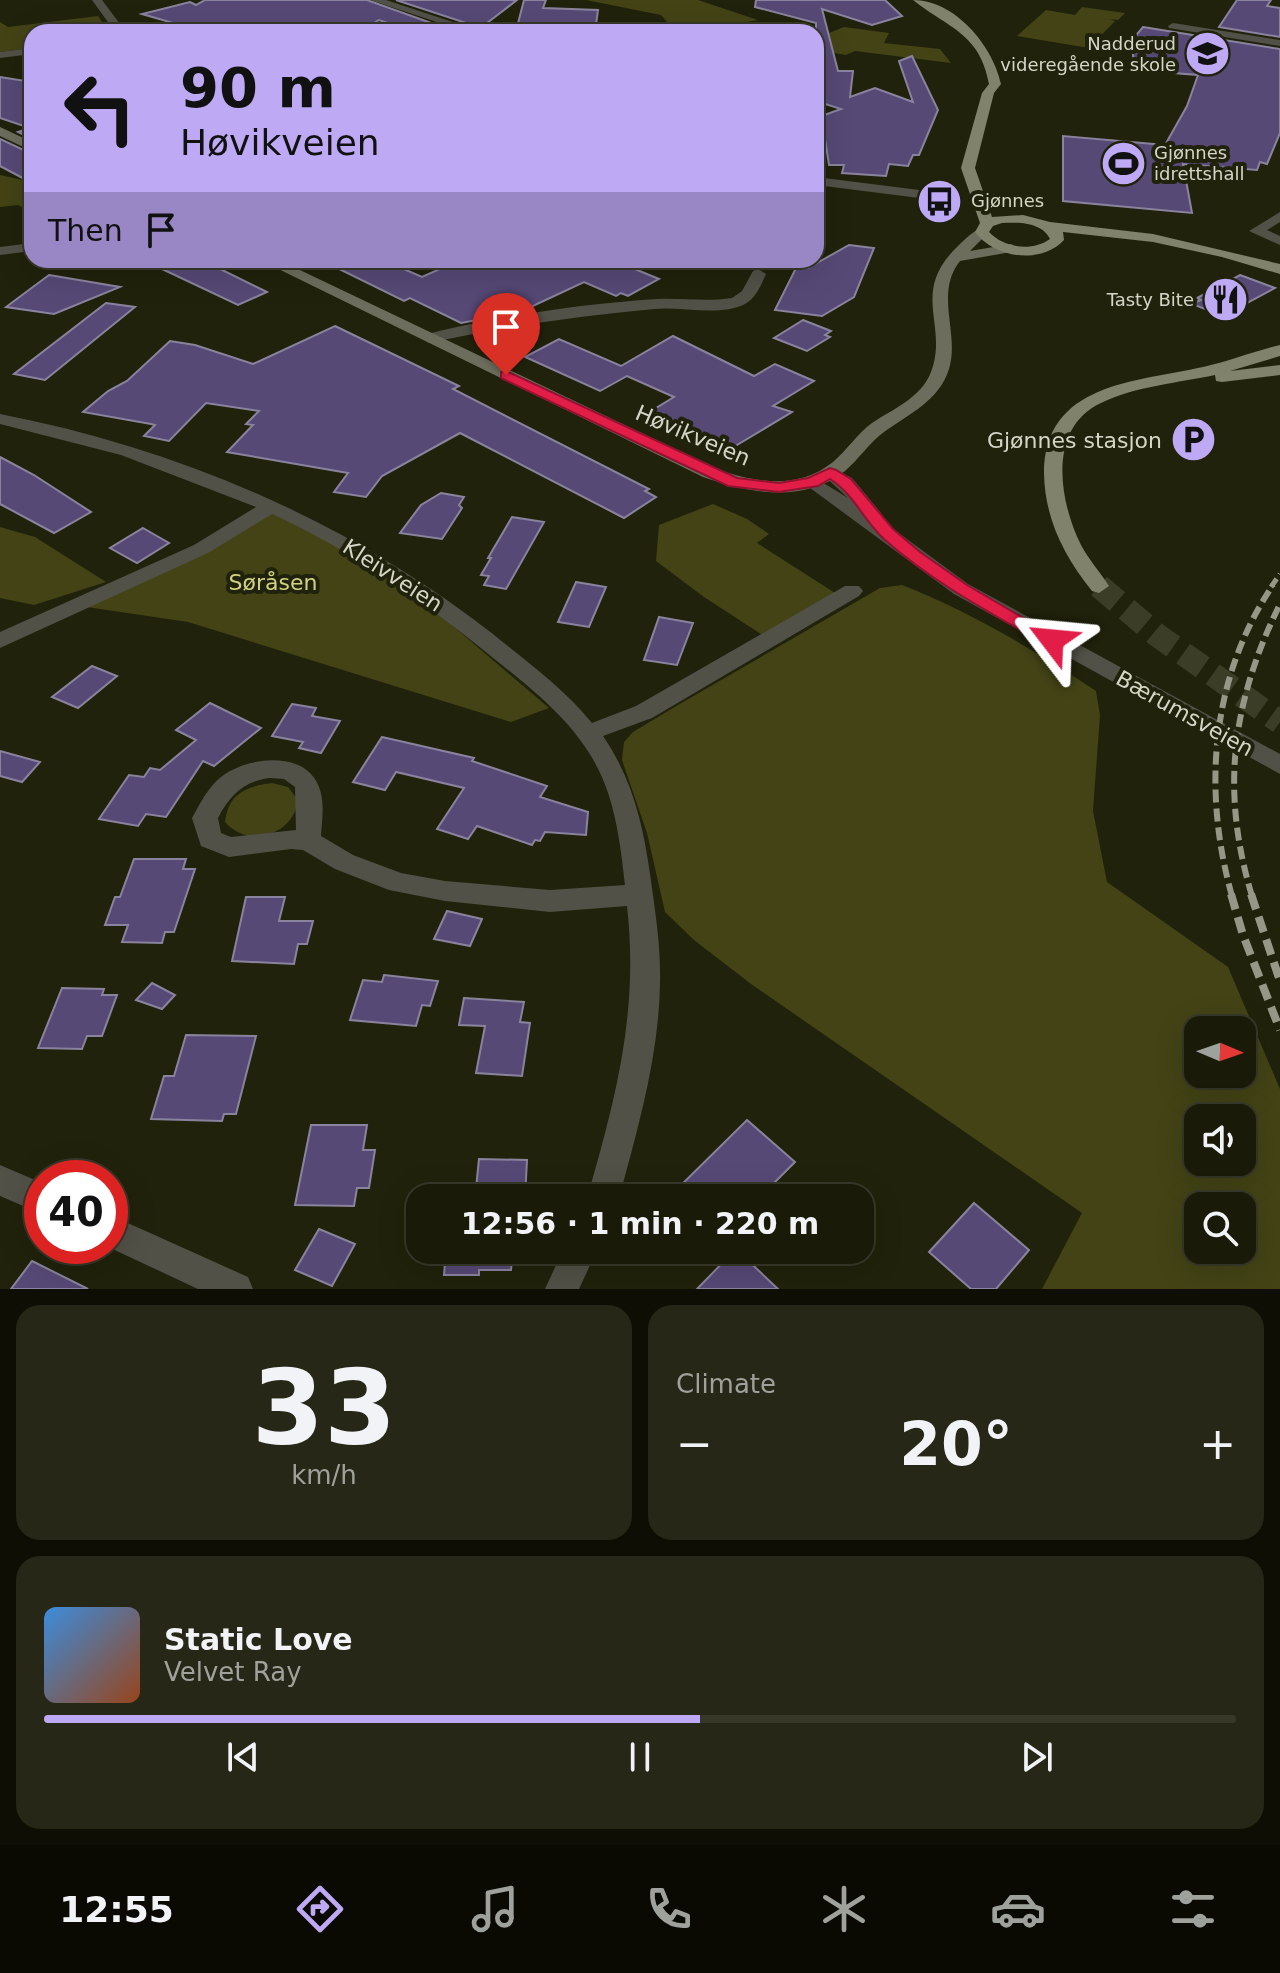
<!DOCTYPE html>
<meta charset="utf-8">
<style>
body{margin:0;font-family:"DejaVu Sans",sans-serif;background:#262716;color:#f1f3f6;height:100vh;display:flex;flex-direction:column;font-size:30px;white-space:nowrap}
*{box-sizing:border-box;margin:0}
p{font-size:26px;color:#9fa19c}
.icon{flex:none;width:44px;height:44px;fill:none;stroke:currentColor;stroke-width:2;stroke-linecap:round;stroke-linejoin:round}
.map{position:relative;height:1289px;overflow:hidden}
.drawer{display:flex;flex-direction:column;gap:16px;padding:16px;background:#0e0e04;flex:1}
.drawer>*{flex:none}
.banner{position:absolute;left:24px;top:24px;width:800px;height:244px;border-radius:24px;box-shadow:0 8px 32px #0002,0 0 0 2px #373829;background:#bea9f5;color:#111;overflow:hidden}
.needle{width:52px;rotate:92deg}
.buttons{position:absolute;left:1184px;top:1016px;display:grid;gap:16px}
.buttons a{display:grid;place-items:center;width:72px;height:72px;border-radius:16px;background:#191a08;box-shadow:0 8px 32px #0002,0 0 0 2px #373829;font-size:40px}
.speed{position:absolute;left:24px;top:1160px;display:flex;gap:16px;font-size:40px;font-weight:700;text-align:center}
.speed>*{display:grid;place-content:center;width:104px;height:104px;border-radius:50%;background:#191a08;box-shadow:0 8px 32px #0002,0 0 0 2px #373829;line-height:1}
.speed .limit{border:12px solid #d22;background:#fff;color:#111}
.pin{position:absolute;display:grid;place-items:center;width:68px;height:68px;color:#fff;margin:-82px -34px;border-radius:50% 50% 50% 0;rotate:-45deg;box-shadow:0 0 8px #0007}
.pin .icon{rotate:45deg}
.me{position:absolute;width:88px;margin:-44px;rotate:299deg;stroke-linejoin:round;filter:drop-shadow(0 0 6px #0008)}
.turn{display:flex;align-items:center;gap:28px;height:168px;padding:0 24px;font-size:36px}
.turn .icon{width:104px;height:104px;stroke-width:2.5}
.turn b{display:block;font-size:56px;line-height:68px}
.then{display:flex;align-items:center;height:76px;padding:0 24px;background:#0003;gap:16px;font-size:30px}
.big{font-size:60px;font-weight:600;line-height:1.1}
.drawer .widget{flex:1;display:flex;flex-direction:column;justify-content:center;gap:12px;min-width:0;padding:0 28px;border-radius:24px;background:#262716}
.drawer .dial{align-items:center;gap:0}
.dial b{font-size:104px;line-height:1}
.song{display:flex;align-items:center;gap:24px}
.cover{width:96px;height:96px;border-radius:12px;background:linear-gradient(135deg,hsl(210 70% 55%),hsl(20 70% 35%))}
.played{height:8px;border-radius:4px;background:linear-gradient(90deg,#bea9f5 55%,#373829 55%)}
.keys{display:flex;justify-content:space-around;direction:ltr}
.heat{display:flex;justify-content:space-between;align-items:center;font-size:44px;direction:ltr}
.drawer .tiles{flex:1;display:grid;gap:16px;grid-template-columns:1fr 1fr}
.widget:last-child{grid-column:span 2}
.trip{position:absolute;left:406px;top:1184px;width:468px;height:80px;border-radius:24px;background:#191a08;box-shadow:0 8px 32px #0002,0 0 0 2px #373829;font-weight:600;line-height:80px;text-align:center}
.menu{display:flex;height:128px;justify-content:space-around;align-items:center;background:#0a0a03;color:#9fa19c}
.menu .icon{width:56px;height:56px}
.menu .current{color:#bea9f5}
.menu b{font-size:36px;color:#f1f3f6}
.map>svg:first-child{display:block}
</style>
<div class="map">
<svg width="1280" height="1289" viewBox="0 0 1280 1289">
<rect width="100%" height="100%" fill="#21220b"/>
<g fill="#434316" fill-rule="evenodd">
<polygon points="586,0 698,0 758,20 689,32 648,32 668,23 661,15"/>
<polygon points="1082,7 1125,13 1118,20 1110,19 1115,21 1089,48 1017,36 1046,10 1075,15"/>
<polygon points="98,16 109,32 32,32 32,48 0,52 0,22 8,27"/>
<polygon points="762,27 829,33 844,27 889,33 884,43 940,49 951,63 855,51 846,55 816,50 816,32 710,32"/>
<polygon points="0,175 32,182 32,212 18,205 0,207"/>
<polygon points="713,504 747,519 769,534 757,543 835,593 767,638 704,597 656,561 659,525"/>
<polygon points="275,510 399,580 549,708 511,722 188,622 80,606"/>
<polygon points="0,527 35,537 106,582 34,605 0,598"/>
<path d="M902 585C971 612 1034 650 1096 691L1100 715 1093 811 1107 882 1228 967 1280 1089V1289H1042L1082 1213 751 984 694 940 665 912 647 833 622 760 624 742 633 732 678 705 880 588ZM1198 1030H1242V1074H1198ZM1198 1118H1242V1162H1198ZM1198 1206H1242V1250H1198Z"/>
<path d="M272 783 288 787 298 800C294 835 248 849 225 822 228 794 246 786 272 783Z"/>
</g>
<g fill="#564976" stroke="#8a839d" stroke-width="2">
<polygon points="205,0 367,0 448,29 414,32 379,20 359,32 204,32 142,14 190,2 196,5"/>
<polygon points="396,0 517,0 487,23 466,23"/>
<polygon points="524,0 546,0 543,8 598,10 595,32 516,31"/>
<polygon points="756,0 885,0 902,16 872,25 822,9 838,71 853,71 850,97 875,88 913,102 899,61 912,56 938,110 919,155 913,155 908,166 889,164 886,176 842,173 844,165 829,165 825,139 816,139 816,118 841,109 816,101 816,23 755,7"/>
<polygon points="1237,0 1271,0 1267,6 1280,8 1280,37 1219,27"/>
<polygon points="1143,27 1280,49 1280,133 1267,164 1260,162 1257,170 1183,164 1192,213 1063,201 1063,136 1165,145 1187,106 1198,75 1134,70 1132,40"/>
<polygon points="0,77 32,82 32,139 18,132 30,128 0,118"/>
<polygon points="0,139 32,154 32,183 0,166"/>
<polygon points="849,245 874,248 854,297 822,316 775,310 797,266 808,268"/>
<polygon points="143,260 202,260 267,292 238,305"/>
<polygon points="321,260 383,260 422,277 460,260 613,260 659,279 628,296 621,293 616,296 584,282 520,312 461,323 410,298 404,301"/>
<polygon points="49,275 120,287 54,314 6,307"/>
<polygon points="1240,275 1275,288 1223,316 1192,304 1201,300 1197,298"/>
<polygon points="106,303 135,307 45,380 14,374"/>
<polygon points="803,320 831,331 825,335 830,337 807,351 774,338"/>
<polygon points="335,326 459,386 453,389 649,489 645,491 656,497 624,518 460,433 382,476 366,497 334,492 348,473 227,452 253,425 246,424 259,411 206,403 169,441 144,436 155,425 151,424 83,412 108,391 127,381 170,341 195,345 253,364"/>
<polygon points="673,336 754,376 775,364 814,381 773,406 792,412 732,448 714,440 710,443 648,413 674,397 627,376 600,391 525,357 559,339 621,366"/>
<polygon points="0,457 34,475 91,512 54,533 0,504"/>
<polygon points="441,493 464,497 459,505 462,508 442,539 400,533 421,505"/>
<polygon points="512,517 544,522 506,589 484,585 489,576 481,575 491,558 488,558"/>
<polygon points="143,528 169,543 137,563 110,548"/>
<polygon points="576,582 606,587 589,627 558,622"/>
<polygon points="659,617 693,623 677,665 644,660"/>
<polygon points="92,666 117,676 78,708 52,697"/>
<polygon points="210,703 261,728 214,766 203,761 166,817 146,814 138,826 99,819 129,775 144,777 150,768 160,770 196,740 176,730"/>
<polygon points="292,704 316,708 312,716 340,721 321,753 299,748 303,742 272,736"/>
<polygon points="382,737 474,758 472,761 547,786 540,797 588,812 586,835 545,832 540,841 535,840 532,845 477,826 468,839 437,829 464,788 396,772 385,790 353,782"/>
<polygon points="0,751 40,762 22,782 0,776"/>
<polygon points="134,859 186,859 183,869 195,869 174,932 165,932 162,943 122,942 128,925 105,925 115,897 120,897"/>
<polygon points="246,897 285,897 279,921 313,921 307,944 298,944 294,964 232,961"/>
<polygon points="447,911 482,919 470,946 434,939"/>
<polygon points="384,975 438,981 430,1006 422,1005 416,1026 350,1020 363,980 382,982"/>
<polygon points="152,983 175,995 162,1009 136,1000"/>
<polygon points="62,988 104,989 102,995 117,995 102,1036 87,1036 82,1049 38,1048"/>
<polygon points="464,998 524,1002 520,1022 530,1023 522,1076 476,1073 485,1026 459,1025"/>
<polygon points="186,1035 256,1036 236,1114 224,1114 222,1121 151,1119 164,1076 174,1076"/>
<polygon points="747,1120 795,1162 773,1184 789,1198 738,1198 728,1189 719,1198 668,1198"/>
<polygon points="311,1125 367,1125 363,1150 375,1150 369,1188 357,1188 354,1206 295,1205"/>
<polygon points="479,1159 527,1160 525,1198 475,1198"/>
<polygon points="974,1203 1029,1250 996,1289 971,1289 929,1252"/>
<polygon points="319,1229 355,1244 332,1286 295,1270"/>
<polygon points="446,1250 513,1250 511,1270 479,1270 479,1275 444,1275"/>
<polygon points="735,1250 737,1250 778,1289 697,1289"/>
<polygon points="32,1261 88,1289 11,1289"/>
</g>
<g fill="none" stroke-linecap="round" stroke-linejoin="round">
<polyline stroke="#3c3d27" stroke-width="24" stroke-dasharray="24 12" stroke-linecap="butt" points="1099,586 1157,635 1280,722"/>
<g fill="#515147" fill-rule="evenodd">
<polygon points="92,0 102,0 126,32 115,32"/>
<polygon points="370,0 386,0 483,32 467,32"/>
<polygon points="1173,23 1280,40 1280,46 1169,28 1168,26"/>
<polygon points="32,48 32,54 0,58 0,52"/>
<polygon points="816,177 927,191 934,195 927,199 816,185"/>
<polygon points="1280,212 1280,222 1267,230 1280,236 1280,245 1249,231"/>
<polygon points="32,243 32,251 0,255 0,247"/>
<path d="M758 269 766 274C761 285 756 298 745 304 719 317 682 306 654 309 578 316 503 327 429 343L421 338 423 335C499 316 580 304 657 299 682 298 707 302 732 298L742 291 753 271Z"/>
<path d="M0 414C180 449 348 521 493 634 527 662 564 688 592 723L636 706 845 586H859L863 591 859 596 652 718 603 736C632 778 643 824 650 874 655 910 661 946 660 983 659 1056 638 1128 619 1198H587C616 1098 639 1011 627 906L550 912 445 901 389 890 335 869 303 850 291 849 229 857 201 846 192 818C200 804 208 787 221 777 246 757 305 749 319 787 325 802 322 820 321 836L353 855 401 873 445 881 550 890 625 885C620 841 615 795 591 756 567 716 528 686 492 657 423 601 353 551 272 514L208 553 0 648V632L194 545 256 507 121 455 0 424ZM270 778 284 779 295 787 296 830 231 837 221 833 218 818C230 795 244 781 270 778Z"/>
<polygon points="0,1165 42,1183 42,1214 0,1196"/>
<polygon points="110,1215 248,1277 253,1289 198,1289 106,1246 110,1246"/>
<polygon points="563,1250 597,1250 579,1289 545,1289"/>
</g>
<polygon fill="#515147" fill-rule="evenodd" points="830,467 852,478 881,513 877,517 968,584 1280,754 1280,774 954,594 802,482 812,476 848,498 821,473"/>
<g fill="#6c6d5c" fill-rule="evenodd">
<polygon points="0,127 32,142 32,151 0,136"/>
<path d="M982 228 989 232 970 251 1011 244 1018 248 1011 252 960 261C934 294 960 333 949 369 939 401 909 414 884 432 869 443 859 459 845 471 803 504 749 493 703 477L260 260H279L717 469C756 483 798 490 833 462 847 450 857 434 872 423 893 409 921 398 931 372 949 324 909 293 958 246 965 239 973 231 982 228Z"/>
</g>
<g fill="#81826c" fill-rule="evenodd">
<path d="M913 0C955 0 993 46 1001 84L994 93 975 168 992 217 1023 215 1050 222 1153 234 1280 264V274L1222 257 1153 242 1063 232 1064 240C1041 265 994 258 975 232L980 223 961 168 982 93 989 84C980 33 948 28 913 0ZM1002 223C1018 222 1042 222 1050 239 1032 252 1004 248 989 232L993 226Z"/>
<path d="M1280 345V356L1230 371 1280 365V375L1222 382 1216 381 1215 375C1178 383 1136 386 1101 403 1047 428 1059 501 1081 545 1089 560 1100 572 1109 586L1099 593 1092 591C1064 556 1045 519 1044 474 1044 383 1135 382 1203 367 1230 361 1254 351 1280 345Z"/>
</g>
<polyline stroke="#969786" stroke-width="5" stroke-dasharray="10 5" stroke-linecap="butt" points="1271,587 1280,574"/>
<g stroke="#969786" stroke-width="6" stroke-dasharray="13 6" stroke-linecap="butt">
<path d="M1232 896C1202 790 1211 677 1273 585"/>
<path d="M1252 896C1220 790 1232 702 1280 604"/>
</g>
<g stroke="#969786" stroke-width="8" stroke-dasharray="16 8" stroke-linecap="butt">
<polyline points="1231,894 1243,935 1280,1030"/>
<polyline points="1251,894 1280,981"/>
</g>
</g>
<path fill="#e11d48" stroke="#92132f" stroke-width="2" d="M506 371 737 478 779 483 808 478 830 468 836 470 851 479 893 529 920 552 967 585 1061 640 1052 646 1045 644C989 612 932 582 884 539 864 521 853 493 830 479L818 486 779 492 728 486 501 378V372Z"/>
<defs>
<symbol id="school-disc" viewBox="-11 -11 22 22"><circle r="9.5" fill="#bea9f5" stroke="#21220b"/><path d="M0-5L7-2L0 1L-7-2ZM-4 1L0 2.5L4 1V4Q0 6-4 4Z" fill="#111"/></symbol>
<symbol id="stadium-disc" viewBox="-11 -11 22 22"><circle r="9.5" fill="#bea9f5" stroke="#21220b"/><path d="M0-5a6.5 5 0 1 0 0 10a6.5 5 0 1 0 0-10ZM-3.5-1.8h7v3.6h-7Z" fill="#111"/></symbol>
<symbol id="bus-disc" viewBox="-11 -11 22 22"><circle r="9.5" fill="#bea9f5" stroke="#21220b"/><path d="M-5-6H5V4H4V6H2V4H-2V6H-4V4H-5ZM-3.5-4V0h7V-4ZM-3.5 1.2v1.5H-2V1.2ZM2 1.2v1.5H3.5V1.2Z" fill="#111"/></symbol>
<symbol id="restaurant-disc" viewBox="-11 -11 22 22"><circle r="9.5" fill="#bea9f5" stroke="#21220b"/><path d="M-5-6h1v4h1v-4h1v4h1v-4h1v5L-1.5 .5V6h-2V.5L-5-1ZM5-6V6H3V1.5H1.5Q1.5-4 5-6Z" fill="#111"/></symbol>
<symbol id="parking-disc" viewBox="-11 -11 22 22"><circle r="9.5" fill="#bea9f5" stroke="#21220b"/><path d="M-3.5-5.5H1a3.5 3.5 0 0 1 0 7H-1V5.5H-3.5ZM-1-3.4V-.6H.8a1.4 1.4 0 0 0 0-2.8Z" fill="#111"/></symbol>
</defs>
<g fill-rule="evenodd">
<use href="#school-disc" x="1182" y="28" width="51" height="51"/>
<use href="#stadium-disc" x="1098" y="138" width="51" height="51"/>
<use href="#bus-disc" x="914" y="176" width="51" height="51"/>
<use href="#restaurant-disc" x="1200" y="274" width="51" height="51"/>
<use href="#parking-disc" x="1168" y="414" width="51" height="51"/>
</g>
<g text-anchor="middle" stroke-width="8" stroke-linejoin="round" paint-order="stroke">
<g font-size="18" fill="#d5d6c8" stroke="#21220b" text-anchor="end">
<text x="1176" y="50">Nadderud<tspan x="1176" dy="21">videregående skole</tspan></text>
<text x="1154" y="159" text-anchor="start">Gjønnes<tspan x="1154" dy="21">idrettshall</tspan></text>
<text x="971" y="207" text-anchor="start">Gjønnes</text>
<text x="1194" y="306">Tasty Bite</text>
</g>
<g font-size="22" fill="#d5d6c8" stroke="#21220b">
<text transform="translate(693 435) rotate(23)" y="8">Høvikveien</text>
<text transform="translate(393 575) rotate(33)" y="8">Kleivveien</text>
<text transform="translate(1185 713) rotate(29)" y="8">Bærumsveien</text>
</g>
<g font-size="22" fill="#d5d6c8" stroke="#21220b" text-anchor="end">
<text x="1162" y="448">Gjønnes stasjon</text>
</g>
<g font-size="22" fill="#d0d281" stroke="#21220b">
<text x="273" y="590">Søråsen</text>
</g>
</g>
</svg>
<div class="buttons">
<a><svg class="needle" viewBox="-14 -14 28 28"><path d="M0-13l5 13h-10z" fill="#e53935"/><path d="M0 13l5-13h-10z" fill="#9fa19c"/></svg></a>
<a><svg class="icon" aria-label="sound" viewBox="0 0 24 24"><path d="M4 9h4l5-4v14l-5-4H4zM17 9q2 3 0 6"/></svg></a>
<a><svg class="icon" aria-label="search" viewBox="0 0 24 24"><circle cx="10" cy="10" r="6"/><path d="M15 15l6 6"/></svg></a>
</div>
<div class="speed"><div class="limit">40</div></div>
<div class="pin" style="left:506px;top:375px;background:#d93025"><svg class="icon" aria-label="arrive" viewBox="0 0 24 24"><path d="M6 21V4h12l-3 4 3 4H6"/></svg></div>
<svg class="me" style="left:1052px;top:640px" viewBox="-20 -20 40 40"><path d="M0-17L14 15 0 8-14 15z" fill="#e11d48" stroke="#fff" stroke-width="4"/></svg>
<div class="trip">12:56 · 1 min · 220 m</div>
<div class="banner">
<div class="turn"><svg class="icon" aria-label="left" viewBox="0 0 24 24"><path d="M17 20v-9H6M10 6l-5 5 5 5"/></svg><div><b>90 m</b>Høvikveien</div></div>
<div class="then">Then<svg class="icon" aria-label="arrive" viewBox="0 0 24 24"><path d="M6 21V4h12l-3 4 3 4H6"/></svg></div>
</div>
</div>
<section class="drawer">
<div class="tiles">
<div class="widget dial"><b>33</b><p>km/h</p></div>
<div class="widget"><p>Climate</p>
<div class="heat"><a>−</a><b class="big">20°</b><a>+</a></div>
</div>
<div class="widget">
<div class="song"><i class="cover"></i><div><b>Static Love</b><p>Velvet Ray</p></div></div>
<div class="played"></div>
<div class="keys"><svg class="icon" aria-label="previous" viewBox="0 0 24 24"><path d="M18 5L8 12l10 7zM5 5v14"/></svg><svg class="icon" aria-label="pause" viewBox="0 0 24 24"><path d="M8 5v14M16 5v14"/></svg><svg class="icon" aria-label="next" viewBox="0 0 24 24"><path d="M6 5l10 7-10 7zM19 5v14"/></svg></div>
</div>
</div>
</section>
<nav class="menu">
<b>12:55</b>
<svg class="icon current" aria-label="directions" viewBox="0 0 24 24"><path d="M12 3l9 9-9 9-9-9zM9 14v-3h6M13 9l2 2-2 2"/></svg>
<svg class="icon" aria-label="music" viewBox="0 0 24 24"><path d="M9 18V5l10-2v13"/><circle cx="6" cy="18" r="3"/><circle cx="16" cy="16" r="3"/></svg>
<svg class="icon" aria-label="phone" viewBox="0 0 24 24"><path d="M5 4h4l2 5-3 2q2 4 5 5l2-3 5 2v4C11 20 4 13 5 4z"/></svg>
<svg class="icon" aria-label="climate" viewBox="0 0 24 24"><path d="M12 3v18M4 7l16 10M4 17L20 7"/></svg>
<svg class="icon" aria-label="car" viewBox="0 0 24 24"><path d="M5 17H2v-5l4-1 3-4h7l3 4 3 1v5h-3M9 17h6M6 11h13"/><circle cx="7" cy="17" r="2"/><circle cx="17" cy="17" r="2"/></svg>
<svg class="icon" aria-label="filters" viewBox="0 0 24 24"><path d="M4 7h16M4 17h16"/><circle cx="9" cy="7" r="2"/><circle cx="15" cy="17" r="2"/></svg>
</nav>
